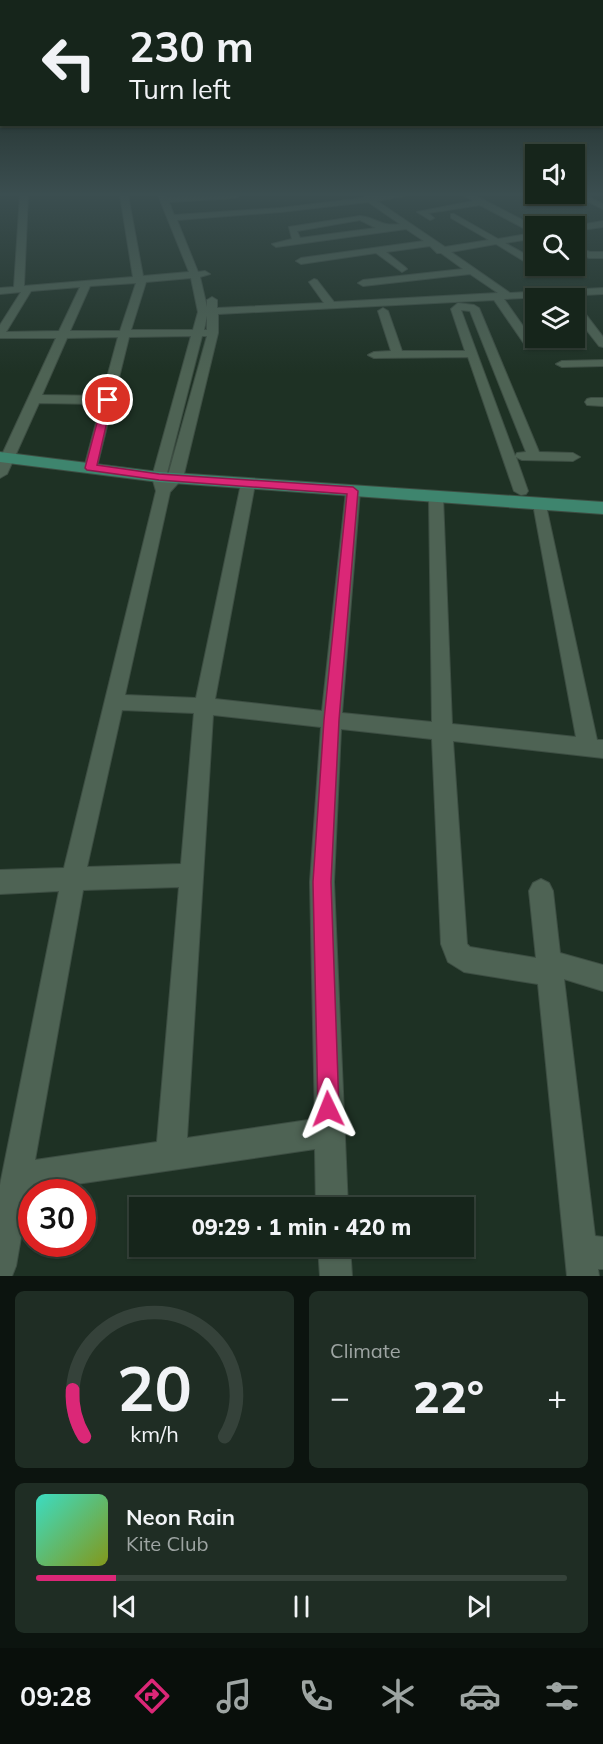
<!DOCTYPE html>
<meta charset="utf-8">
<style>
body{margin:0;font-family:Mulish,sans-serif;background:#1f2d24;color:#f1f3f6;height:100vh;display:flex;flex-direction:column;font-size:22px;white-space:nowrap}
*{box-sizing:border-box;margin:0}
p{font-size:20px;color:#9ea5a3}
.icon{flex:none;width:33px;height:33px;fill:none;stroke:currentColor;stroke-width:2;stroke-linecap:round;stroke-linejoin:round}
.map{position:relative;height:1276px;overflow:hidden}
.side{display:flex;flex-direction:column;gap:15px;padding:15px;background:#0c140f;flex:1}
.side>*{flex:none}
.top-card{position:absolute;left:0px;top:0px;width:603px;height:126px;box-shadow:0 2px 4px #0004,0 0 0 2px #35423a;background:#16251b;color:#f1f3f6;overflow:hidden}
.tools{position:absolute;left:525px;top:144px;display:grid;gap:12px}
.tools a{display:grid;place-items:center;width:60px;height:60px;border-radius:0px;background:#16251b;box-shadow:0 2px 4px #0004,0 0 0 2px #35423a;font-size:30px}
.speed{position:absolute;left:18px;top:1179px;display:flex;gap:12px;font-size:30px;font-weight:700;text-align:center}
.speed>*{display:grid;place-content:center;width:78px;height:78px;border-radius:50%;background:#16251b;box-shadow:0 2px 4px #0004,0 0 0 2px #35423a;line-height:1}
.speed .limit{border:9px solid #d22;background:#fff;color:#111}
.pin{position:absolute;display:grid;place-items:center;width:51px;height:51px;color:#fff;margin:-26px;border:3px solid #fff;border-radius:50%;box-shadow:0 2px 6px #0007}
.me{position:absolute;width:66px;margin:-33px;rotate:358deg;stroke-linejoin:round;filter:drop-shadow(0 0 4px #0008)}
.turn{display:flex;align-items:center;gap:21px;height:126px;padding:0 30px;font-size:27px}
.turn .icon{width:78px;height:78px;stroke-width:2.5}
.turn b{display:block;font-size:42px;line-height:51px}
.big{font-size:45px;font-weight:800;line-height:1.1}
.side .tile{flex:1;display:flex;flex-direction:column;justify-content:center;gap:9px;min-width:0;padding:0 21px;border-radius:9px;background:#1f2d24}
.side .dial{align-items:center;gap:0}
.dial svg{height:156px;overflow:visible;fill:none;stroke:#35423a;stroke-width:7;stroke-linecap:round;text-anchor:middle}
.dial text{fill:#f1f3f6;stroke:none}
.song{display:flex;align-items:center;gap:18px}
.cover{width:72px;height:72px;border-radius:9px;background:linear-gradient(135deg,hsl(170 70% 55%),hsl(70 70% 35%))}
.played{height:6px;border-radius:3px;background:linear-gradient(90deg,#db2777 15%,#35423a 15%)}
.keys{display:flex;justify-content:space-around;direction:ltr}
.heat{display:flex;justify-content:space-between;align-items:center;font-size:33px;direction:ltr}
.side .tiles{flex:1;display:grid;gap:15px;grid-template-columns:1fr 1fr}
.tile:last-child{grid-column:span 2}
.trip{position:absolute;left:129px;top:1197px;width:345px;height:60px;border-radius:0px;background:#16251b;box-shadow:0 2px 4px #0004,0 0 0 2px #35423a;font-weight:800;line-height:60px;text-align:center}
.tabs{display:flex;height:96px;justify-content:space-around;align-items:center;background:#090f0b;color:#9ea5a3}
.tabs .icon{width:42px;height:42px}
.tabs .active{color:#db2777}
.tabs b{font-size:27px;color:#f1f3f6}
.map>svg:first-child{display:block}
</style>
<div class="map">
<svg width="603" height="1276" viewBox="0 0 603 1276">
<rect width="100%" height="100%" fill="#1e3124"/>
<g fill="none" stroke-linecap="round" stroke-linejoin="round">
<defs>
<g id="minor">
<path d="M20 195H28L24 286 133 277 120 195H128L143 276 189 272 158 195H166L167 197 239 196 235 198 169 202 174 215 280 208 363 198 365 195H408L377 201 445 247 489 240 451 218V214H454L498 239 533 233 480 205 428 213 434 218 430 220 417 212 473 201 464 195H474L536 227V238L505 243 536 260V266H539H532L496 244 451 252 510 293 603 288V294L504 299 535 343 529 346 525 345 494 300 218 314V333L183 478 170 492 125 695 196 698 241 484 248 480 255 484 215 699 322 711 346 491 353 487 360 491 342 713 432 722 429 497 436 493 443 497 452 724 576 737 533 504 535 501H545L597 740H603V758L453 741 467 944 470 947 536 958 529 891 533 883 541 879 549 883 553 891 560 953 603 965V991L564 979 595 1236 603 1237V1269H598L599 1276H567L538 984 464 972 448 962 441 944 432 739 341 729 334 882 348 1208H316L315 1149 29 1191 16 1266 12 1276H0V1185L59 891 0 894V870L64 868 156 491 152 477 191 336 129 337 96 471H86L84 468 101 404 39 403 7 474 0 478V459L56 338H0V325L21 292 0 294V288L14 287ZM368 202 400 224C380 227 378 218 360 216L289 227 292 239 272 244 276 247 406 229 424 241 301 258 296 261 301 264 376 253 402 272 407 269 405 267 386 252 430 246 437 253H441L463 269 363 280 358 283 363 286 470 274 498 293 334 302 317 280 314 279 309 282 324 303 217 308V300L212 297 207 300V307L200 277 210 274 205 271 198 272 177 220 280 212ZM360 220 376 228 300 238 297 231ZM191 278 198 312 193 330H131L146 282ZM136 283 120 331H70L90 286ZM80 287 59 331 6 332 31 291ZM207 316V330H204ZM202 336H207L167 479 166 477ZM118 337 102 396 42 395 67 338ZM122 710 194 713 181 864 87 867ZM213 715 321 727 310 882 315 1119 187 1138ZM179 887 157 1142 35 1160 83 890Z"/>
<polygon points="575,195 586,195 603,204 603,209"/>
<polygon points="603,221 603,227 574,231 574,226"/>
<polygon points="574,246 590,252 603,252 603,258 589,258 574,252"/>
<path d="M458 303 474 305 479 308 539 452 573 453 580 457 573 461 522 460 516 457 528 491 526 494 521 495 514 491 468 357 374 358 368 355 374 352 391 351 378 311 383 308 388 311 402 351H465L451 309ZM461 310 470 311 526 452 517 453 515 456Z"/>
<polygon points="574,303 578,304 603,337 603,347 599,346 574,314"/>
<polygon points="603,360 603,366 562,367 556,364 562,361"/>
<polygon points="591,398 603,398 603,406 587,405 585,402 587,399"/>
<polygon points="318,1246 350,1246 352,1276 320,1276"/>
</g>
<polygon id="major" points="0,452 159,472 603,502 603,514 159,482 0,462"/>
</defs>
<use href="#minor" stroke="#3d4e43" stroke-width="2"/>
<use href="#major" stroke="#3d4e43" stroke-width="2"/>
<use href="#minor" fill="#4e6354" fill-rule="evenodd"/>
<use href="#major" fill="#3e856e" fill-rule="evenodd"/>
</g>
<linearGradient id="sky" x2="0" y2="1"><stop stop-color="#101b14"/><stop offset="0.52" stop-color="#3b4e50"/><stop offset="1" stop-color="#3b4e50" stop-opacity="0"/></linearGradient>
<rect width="603" height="374" fill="url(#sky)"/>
<polygon fill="#db2777" stroke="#8e194d" stroke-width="1.5" points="108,397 112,400 97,465 159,474 353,487 358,491 339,720 331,882 339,1109 336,1117 328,1120 321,1117 318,1109 313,882 324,720 347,494 159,480 87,470 85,468 103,400"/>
</svg>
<div class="tools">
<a><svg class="icon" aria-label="sound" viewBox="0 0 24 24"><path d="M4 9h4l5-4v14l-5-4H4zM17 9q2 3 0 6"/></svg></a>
<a><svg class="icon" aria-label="search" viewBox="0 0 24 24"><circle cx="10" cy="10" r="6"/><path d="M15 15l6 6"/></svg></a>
<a><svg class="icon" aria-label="layers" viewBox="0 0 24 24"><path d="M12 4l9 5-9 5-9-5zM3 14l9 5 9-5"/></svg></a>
</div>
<div class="speed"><div class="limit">30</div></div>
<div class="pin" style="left:108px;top:400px;background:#d93025"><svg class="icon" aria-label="arrive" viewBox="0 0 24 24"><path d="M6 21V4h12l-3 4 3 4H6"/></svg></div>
<svg class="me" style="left:328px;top:1109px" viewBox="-20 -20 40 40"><path d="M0-17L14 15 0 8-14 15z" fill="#db2777" stroke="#fff" stroke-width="4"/></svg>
<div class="trip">09:29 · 1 min · 420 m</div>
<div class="top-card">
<div class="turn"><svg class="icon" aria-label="left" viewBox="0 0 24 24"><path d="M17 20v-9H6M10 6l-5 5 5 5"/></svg><div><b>230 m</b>Turn left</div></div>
</div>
</div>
<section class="side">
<div class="tiles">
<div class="tile dial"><svg viewBox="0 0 100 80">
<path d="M14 69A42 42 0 1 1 86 69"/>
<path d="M14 69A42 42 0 0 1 8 45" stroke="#db2777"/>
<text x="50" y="56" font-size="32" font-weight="700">20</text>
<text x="50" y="72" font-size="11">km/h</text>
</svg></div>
<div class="tile"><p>Climate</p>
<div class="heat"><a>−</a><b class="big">22°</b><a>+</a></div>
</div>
<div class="tile">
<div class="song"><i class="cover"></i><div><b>Neon Rain</b><p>Kite Club</p></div></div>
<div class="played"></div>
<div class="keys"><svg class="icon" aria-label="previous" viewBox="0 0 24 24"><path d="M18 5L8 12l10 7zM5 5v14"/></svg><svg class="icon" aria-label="pause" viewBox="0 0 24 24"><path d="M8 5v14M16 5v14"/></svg><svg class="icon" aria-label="next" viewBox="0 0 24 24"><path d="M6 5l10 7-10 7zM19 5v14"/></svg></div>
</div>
</div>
</section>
<nav class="tabs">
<b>09:28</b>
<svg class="icon active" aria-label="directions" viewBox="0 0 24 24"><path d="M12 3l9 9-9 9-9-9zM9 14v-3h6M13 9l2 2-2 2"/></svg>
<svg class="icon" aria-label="music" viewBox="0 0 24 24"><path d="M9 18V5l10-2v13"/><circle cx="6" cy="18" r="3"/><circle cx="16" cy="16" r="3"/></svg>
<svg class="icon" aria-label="phone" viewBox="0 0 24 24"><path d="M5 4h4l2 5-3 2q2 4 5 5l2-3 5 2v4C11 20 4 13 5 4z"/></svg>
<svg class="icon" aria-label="climate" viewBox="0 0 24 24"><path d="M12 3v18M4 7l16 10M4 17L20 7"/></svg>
<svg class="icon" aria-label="car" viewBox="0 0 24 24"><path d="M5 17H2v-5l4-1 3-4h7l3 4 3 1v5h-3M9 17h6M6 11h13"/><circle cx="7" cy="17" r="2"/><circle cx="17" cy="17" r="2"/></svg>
<svg class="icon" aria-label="filters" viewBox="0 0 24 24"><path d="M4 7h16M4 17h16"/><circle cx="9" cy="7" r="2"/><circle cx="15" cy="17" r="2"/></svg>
</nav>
